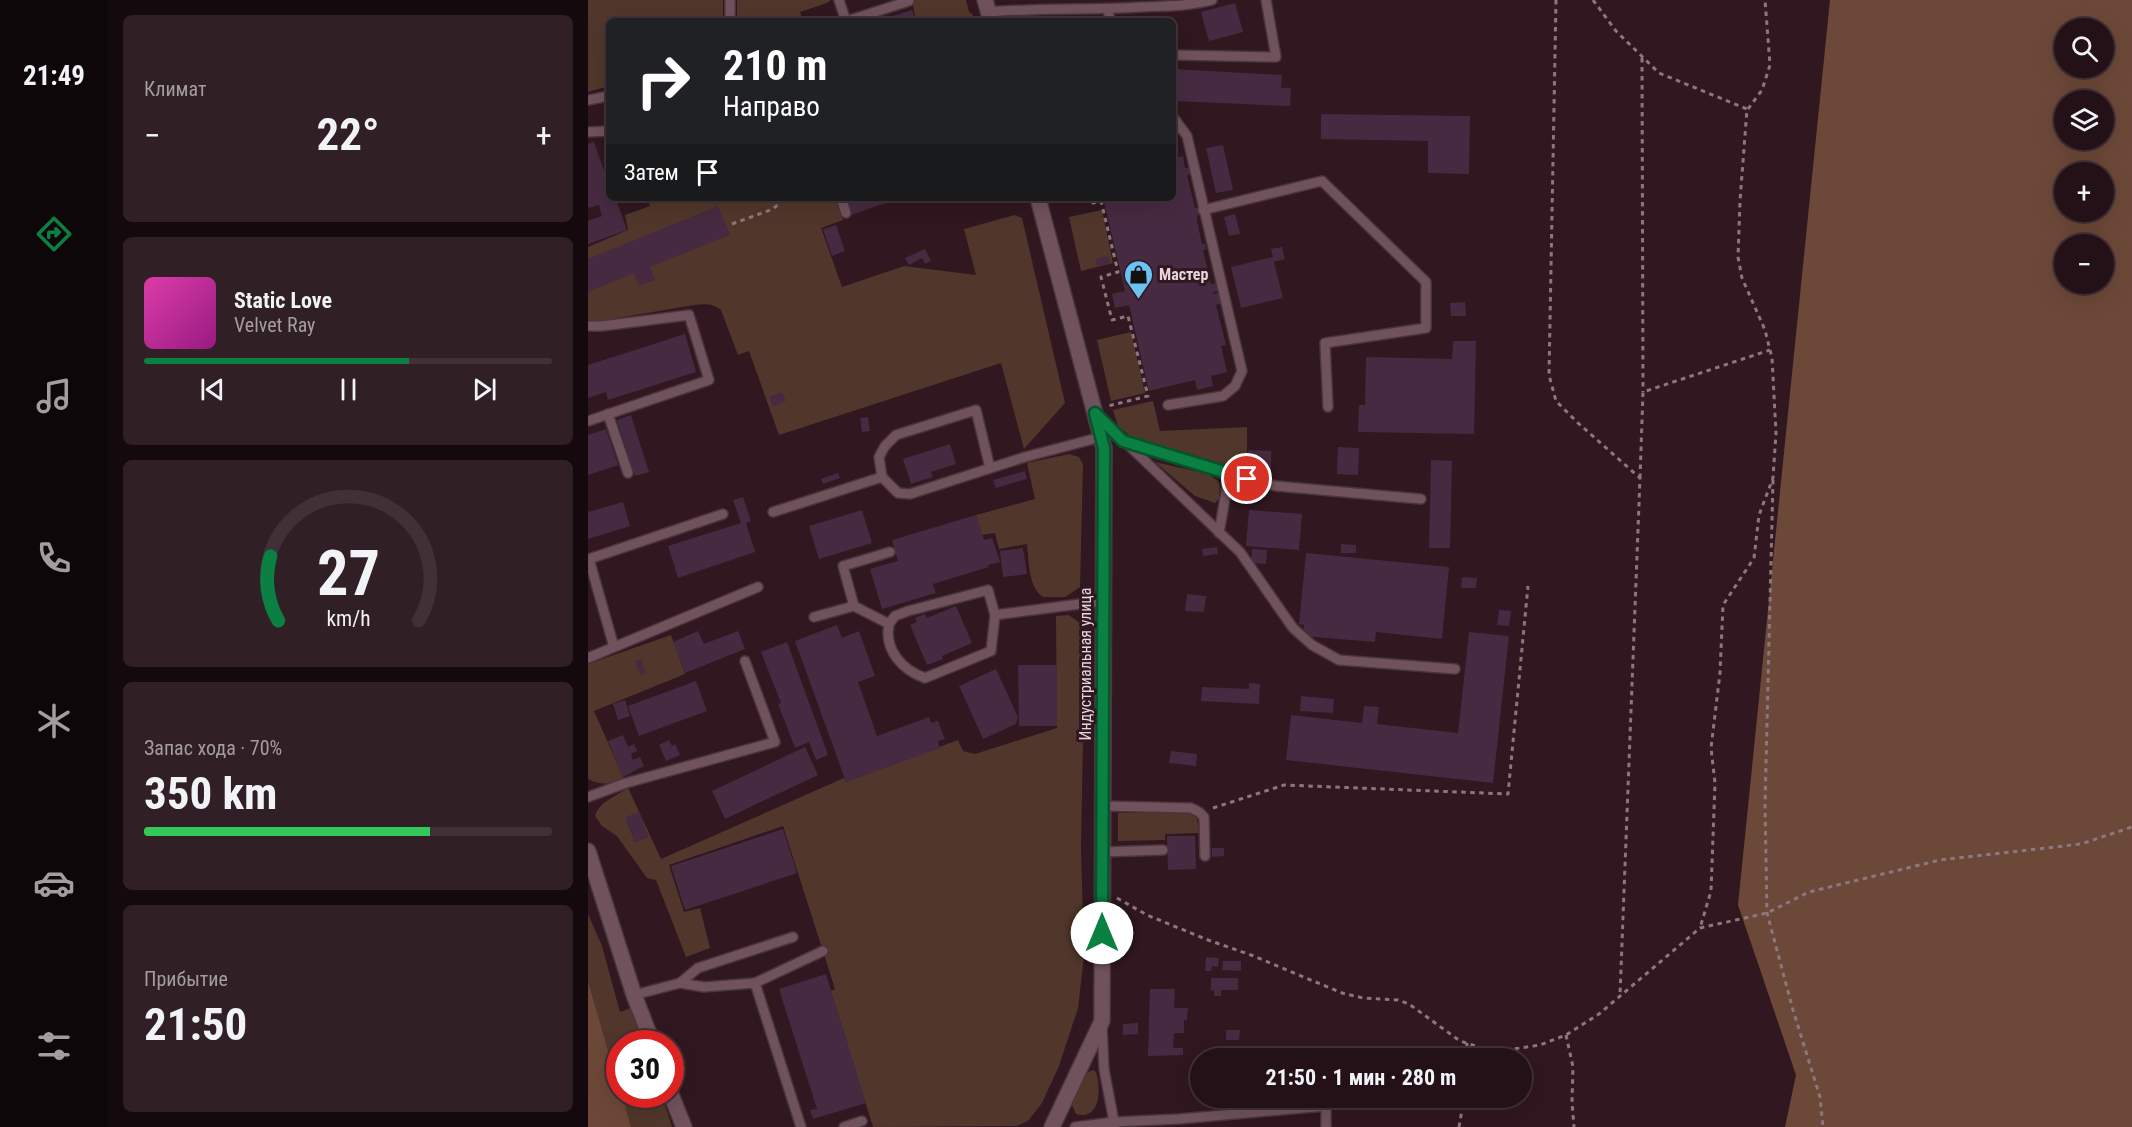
<!DOCTYPE html>
<html lang="ru">
<meta charset="utf-8">
<style>
body{margin:0;font-family:"Roboto Condensed",sans-serif;background:#301f25;color:#f1f3f6;height:100vh;display:flex;flex-direction:column;font-size:22px;white-space:nowrap}
*{box-sizing:border-box;margin:0}
p{font-size:20px;color:#a39da2}
.icon{flex:none;width:33px;height:33px;fill:none;stroke:currentColor;stroke-width:2;stroke-linecap:round;stroke-linejoin:round}
.map{position:relative;flex:1;overflow:hidden}
.side{display:flex;flex-direction:column;gap:15px;padding:15px;background:#14090d;width:480px}
.side>*{flex:none}
.top-card{position:absolute;left:18px;top:18px;width:570px;height:183px;border-radius:9px;box-shadow:0 6px 24px #0002,0 0 0 2px #413137;background:#202124;color:#fff;overflow:hidden}
.buttons{position:absolute;left:1466px;top:18px;display:grid;gap:12px}
.buttons a{display:grid;place-items:center;width:60px;height:60px;border-radius:50%;background:#241118;box-shadow:0 6px 24px #0002,0 0 0 2px #413137;font-size:30px}
.speed{position:absolute;left:18px;top:1030px;display:flex;gap:12px;font-size:30px;font-weight:700;text-align:center}
.speed>*{display:grid;place-content:center;width:78px;height:78px;border-radius:50%;background:#241118;box-shadow:0 6px 24px #0002,0 0 0 2px #413137;line-height:1}
.speed .limit{border:9px solid #d22;background:#fff;color:#111}
.pin{position:absolute;display:grid;place-items:center;width:51px;height:51px;color:#fff;margin:-26px;border:3px solid #fff;border-radius:50%;box-shadow:0 2px 6px #0007}
.me{position:absolute;width:66px;margin:-33px;rotate:0deg;stroke-linejoin:round;filter:drop-shadow(0 0 4px #0008)}
.turn{display:flex;align-items:center;gap:21px;height:126px;padding:0 18px;font-size:27px}
.turn .icon{width:78px;height:78px;stroke-width:2.5}
.turn b{display:block;font-size:42px;line-height:51px}
.then{display:flex;align-items:center;height:57px;padding:0 18px;background:#0003;gap:12px;font-size:22px}
.big{font-size:45px;font-weight:700;line-height:1.1}
.side .card{flex:1;display:flex;flex-direction:column;justify-content:center;gap:9px;min-width:0;padding:0 21px;border-radius:9px;background:#301f25}
.side .dial{align-items:center;gap:0}
.dial svg{height:156px;overflow:visible;fill:none;stroke:#413137;stroke-width:7;stroke-linecap:round;text-anchor:middle}
.dial text{fill:#f1f3f6;stroke:none}
.song{display:flex;align-items:center;gap:18px}
.cover{width:72px;height:72px;border-radius:9px;background:linear-gradient(135deg,hsl(320 70% 55%),hsl(310 70% 35%))}
.played{height:6px;border-radius:3px;background:linear-gradient(90deg,#0b8043 65%,#413137 65%)}
.keys{display:flex;justify-content:space-around;direction:ltr}
.heat{display:flex;justify-content:space-between;align-items:center;font-size:33px;direction:ltr}
.charge{height:9px;border-radius:4px;background:linear-gradient(90deg,#34c759 70%,#413137 0)}
.trip{position:absolute;left:602px;top:1048px;width:342px;height:60px;border-radius:30px;background:#241118;box-shadow:0 6px 24px #0002,0 0 0 2px #413137;font-weight:700;line-height:60px;text-align:center}
main{display:flex;flex:1;min-height:0}
.menu{display:flex;flex-direction:column;width:108px;justify-content:space-around;align-items:center;background:#0e070a;color:#a39da2}
.menu .icon{width:42px;height:42px}
.menu .on{color:#0b8043}
.menu b{font-size:27px;color:#f1f3f6}
.map>svg:first-child{display:block}
</style>
<main>
<nav class="menu">
<b>21:49</b>
<svg class="icon on" aria-label="directions" viewBox="0 0 24 24"><path d="M12 3l9 9-9 9-9-9zM9 14v-3h6M13 9l2 2-2 2"/></svg>
<svg class="icon" aria-label="music" viewBox="0 0 24 24"><path d="M9 18V5l10-2v13"/><circle cx="6" cy="18" r="3"/><circle cx="16" cy="16" r="3"/></svg>
<svg class="icon" aria-label="phone" viewBox="0 0 24 24"><path d="M5 4h4l2 5-3 2q2 4 5 5l2-3 5 2v4C11 20 4 13 5 4z"/></svg>
<svg class="icon" aria-label="climate" viewBox="0 0 24 24"><path d="M12 3v18M4 7l16 10M4 17L20 7"/></svg>
<svg class="icon" aria-label="car" viewBox="0 0 24 24"><path d="M5 17H2v-5l4-1 3-4h7l3 4 3 1v5h-3M9 17h6M6 11h13"/><circle cx="7" cy="17" r="2"/><circle cx="17" cy="17" r="2"/></svg>
<svg class="icon" aria-label="filters" viewBox="0 0 24 24"><path d="M4 7h16M4 17h16"/><circle cx="9" cy="7" r="2"/><circle cx="15" cy="17" r="2"/></svg>
</nav>
<section class="side">
<div class="card"><p>Климат</p>
<div class="heat"><a>−</a><b class="big">22°</b><a>+</a></div>
</div>
<div class="card">
<div class="song"><i class="cover"></i><div><b>Static Love</b><p>Velvet Ray</p></div></div>
<div class="played"></div>
<div class="keys"><svg class="icon" aria-label="previous" viewBox="0 0 24 24"><path d="M18 5L8 12l10 7zM5 5v14"/></svg><svg class="icon" aria-label="pause" viewBox="0 0 24 24"><path d="M8 5v14M16 5v14"/></svg><svg class="icon" aria-label="next" viewBox="0 0 24 24"><path d="M6 5l10 7-10 7zM19 5v14"/></svg></div>
</div>
<div class="card dial"><svg viewBox="0 0 100 80">
<path d="M14 69A42 42 0 1 1 86 69"/>
<path d="M14 69A42 42 0 0 1 10 36" stroke="#0b8043"/>
<text x="50" y="56" font-size="32" font-weight="700">27</text>
<text x="50" y="72" font-size="11">km/h</text>
</svg></div>
<div class="card"><p>Запас хода · 70%</p><b class="big">350 km</b><div class="charge"></div></div>
<div class="card"><p>Прибытие</p><b class="big">21:50</b></div>
</section>
<div class="map">
<svg width="1544" height="1127" viewBox="0 0 1544 1127">
<rect width="100%" height="100%" fill="#301720"/>
<g fill="#51372b" fill-rule="evenodd">
<polygon points="0,0 135,0 135,21 21,21 21,86 0,92"/>
<polygon points="149,0 243,0 239,3 212,12 215,21 149,21"/>
<polygon points="324,0 378,0 381,12 384,14 388,21 328,21"/>
<path d="M60 198H247L255 220 233 228 254 287 316 266 388 275 376 229 427 215 434 218 477 403 436 449 413 363 191 435 161 351 150 355 133 310C125 303 116 304 106 305L0 323V247L40 230 37 215 62 206Z"/>
<polygon points="514,210 525,263 493,271 481,217"/>
<polygon points="543,332 557,393 523,401 509,340"/>
<polygon points="565,401 572,431 659,427 659,476 609,456 543,437 530,426 525,410"/>
<path d="M481 454 491 457 495 464 492 587 477 597H455C440 587 441 561 439 544L411 549 407 533 394 535 388 515 447 499 439 463Z"/>
<polygon points="567,462 620,474 630,481 632,486 631,499 627,503 607,496"/>
<path d="M481 615 493 624 497 629 493 847 496 956 490 1008 471 1066 454 1103 440 1121 429 1126 285 1127 243 991 247 989 195 826 81 865 96 912 112 908 122 948 98 957 68 880 59 878 29 836 14 826 7 816C11 802 28 796 40 788L73 859 256 778 258 782 370 740 375 751 387 754 469 728 468 616ZM51 813 60 837 47 842 38 818Z"/>
<path d="M83 635 97 674 6 711 36 779C23 784 13 786 0 779V664Z"/>
<polygon points="593,812 602,813 609,818 611,833 577,834 577,840 530,841 530,813"/>
<polygon points="0,914 14,946 32,1012 46,1007 58,1044 32,1044 31,1088 0,981"/>
<path d="M505 1070 508 1072C513 1088 513 1121 488 1114L484 1105C487 1094 492 1074 505 1070Z"/>
<polygon points="34,1095 74,1095 84,1127 43,1127"/>
</g>
<g fill="#6c4838" fill-rule="evenodd">
<path d="M1242 0H1544V1127H1197L1208 1075 1150 905ZM1476 28H1515V68H1476ZM1476 100H1515V140H1476ZM1476 172H1515V212H1476ZM1476 244H1515V284H1476Z"/>
<polygon points="0,981 31,1088 32,1095 34,1095 43,1127 0,1127"/>
</g>
<g fill="#462a41">
<polygon points="647,3 655,32 621,41 613,12"/>
<polygon points="324,10 328,21 292,21 292,20"/>
<polygon points="585,69 694,75 693,88 703,88 702,106 585,101"/>
<polygon points="733,114 882,116 881,174 840,173 840,141 733,139"/>
<polygon points="6,142 21,185 21,198 28,198 17,203 28,199 39,230 0,244 0,221 14,216 11,205 0,208 0,144"/>
<polygon points="635,145 645,190 628,193 618,148"/>
<polygon points="595,156 597,168 602,167 604,174 599,175 607,208 612,207 614,214 609,215 609,221 614,244 617,244 618,249 615,250 623,284 628,283 630,291 625,292 626,294 633,292 635,303 628,305 638,345 633,346 639,372 623,376 625,386 609,390 607,380 561,391 541,305 527,308 524,294 537,291 515,198 585,198 585,158"/>
<polygon points="258,198 312,198 263,215"/>
<polygon points="130,206 142,235 62,267 67,280 51,286 46,273 0,292 0,259"/>
<polygon points="647,214 652,234 641,236 636,217"/>
<polygon points="248,225 257,251 244,256 235,229"/>
<polygon points="694,247 697,259 686,262 695,298 653,308 643,267 685,257 683,249"/>
<polygon points="337,249 343,261 337,264 334,258 321,265 317,258"/>
<polygon points="521,256 522,263 509,266 507,259"/>
<polygon points="877,302 878,316 863,316 862,303"/>
<polygon points="97,334 108,372 20,400 18,392 0,398 0,365"/>
<polygon points="865,341 888,341 886,434 770,432 771,405 777,405 778,357 864,359"/>
<polygon points="194,392 198,401 185,407 181,397"/>
<polygon points="43,415 61,472 47,476 29,420"/>
<polygon points="280,417 282,431 274,432 272,418"/>
<polygon points="18,429 30,465 0,475 0,435"/>
<polygon points="362,444 368,464 343,472 345,477 323,484 315,459"/>
<polygon points="750,447 771,448 770,475 749,474"/>
<polygon points="660,450 683,451 683,468 659,467"/>
<polygon points="843,460 864,461 862,548 841,548"/>
<polygon points="437,471 439,479 408,488 405,480"/>
<polygon points="250,473 252,478 235,484 233,479"/>
<polygon points="155,497 163,521 158,523 167,552 90,578 80,546 153,523 145,500"/>
<polygon points="35,502 42,526 0,539 0,512"/>
<polygon points="274,510 284,543 231,559 221,526"/>
<polygon points="661,510 714,514 711,550 658,546"/>
<polygon points="388,515 396,540 404,538 412,562 400,565 401,567 345,584 348,593 294,609 282,569 310,561 304,540"/>
<polygon points="753,544 768,545 768,553 753,553"/>
<polygon points="629,547 630,554 615,556 614,549"/>
<polygon points="435,548 439,574 415,577 412,551"/>
<polygon points="664,549 679,550 678,564 663,563"/>
<polygon points="718,553 861,567 854,639 788,632 787,642 715,636 716,625 711,624"/>
<polygon points="874,577 889,578 888,588 873,588"/>
<polygon points="599,594 618,596 616,612 597,611"/>
<polygon points="368,606 384,643 354,656 355,659 339,665 322,625 329,622 327,618 337,614 339,618"/>
<polygon points="911,610 923,611 921,626 909,625"/>
<polygon points="249,625 254,638 271,631 287,676 270,682 289,736 341,717 343,723 350,721 357,739 350,741 352,748 258,782 207,641"/>
<polygon points="110,631 116,644 150,631 157,649 97,673 85,642"/>
<polygon points="881,632 921,636 905,783 698,760 703,715 774,723 776,706 791,707 789,724 870,733"/>
<polygon points="199,642 240,755 228,760 221,742 207,748 190,704 193,703 173,652"/>
<polygon points="53,659 58,673 52,675 47,661"/>
<polygon points="430,665 469,665 469,726 431,726"/>
<polygon points="408,669 430,717 428,724 395,739 371,686"/>
<polygon points="108,681 119,711 51,736 40,706"/>
<polygon points="661,683 672,684 671,704 613,701 614,687 661,689"/>
<polygon points="713,696 746,699 745,713 712,711"/>
<polygon points="37,700 42,716 30,720 25,704"/>
<polygon points="35,735 40,747 46,744 49,751 43,754 45,760 52,757 56,766 35,777 20,741"/>
<polygon points="81,740 84,746 87,744 92,755 78,761 71,745"/>
<polygon points="217,747 230,775 137,819 124,791"/>
<polygon points="583,751 609,754 608,766 581,763"/>
<polygon points="51,812 60,837 47,842 38,817"/>
<polygon points="195,829 209,873 97,910 83,866"/>
<polygon points="579,836 607,836 608,869 580,870"/>
<polygon points="624,848 636,848 636,856 624,857"/>
<polygon points="618,957 631,958 630,967 624,966 623,971 617,971"/>
<polygon points="635,961 653,961 653,971 634,970"/>
<polygon points="238,974 278,1103 225,1119 222,1110 229,1109 191,989"/>
<polygon points="623,978 650,978 650,990 633,990 633,996 626,996 626,990 623,991"/>
<polygon points="562,989 587,989 586,1008 600,1008 599,1020 596,1020 596,1033 586,1033 585,1048 595,1048 595,1055 560,1056"/>
<polygon points="550,1023 550,1034 535,1035 535,1024"/>
<polygon points="638,1030 652,1030 651,1040 638,1040"/>
<polygon points="631,1048 641,1049 641,1059 630,1059"/>
</g>
<g fill="none" stroke-linecap="round" stroke-linejoin="round">
<defs>
<g id="lane">
<polyline points="142,0 142,21"/>
<polyline points="251,0 258,21"/>
<polyline points="520,9 522,21"/>
<path d="M400 12C452 8 503 10 554 7 578 6 601 6 624 0"/>
<polyline points="259,21 321,1"/>
<polyline points="585,55 688,57 678,0"/>
<polyline points="0,100 21,96"/>
<polyline points="0,132 21,131"/>
<polyline points="253,198 258,213"/>
<polyline points="615,210 734,181 838,282 838,328 737,343 740,407"/>
<polyline points="0,326 14,326 101,315 121,380 0,421"/>
<polyline points="580,405 635,396 647,386 654,371 599,136 585,117"/>
<polyline points="20,414 40,473"/>
<polyline points="509,415 652,552 705,628 724,645 751,660 867,669"/>
<polyline points="538,441 641,475 688,486 833,499"/>
<polyline points="402,468 388,410 308,435 297,446 291,457 294,477 310,493 322,494 437,457 513,437"/>
<polyline points="185,512 294,477"/>
<polyline points="631,533 641,475"/>
<polyline points="266,606 255,566 302,552"/>
<polyline points="407,615 515,601"/>
<path d="M226 617 266 606 301 624 307 616 320 611 400 590 407 615 403 651 337 678C314 670 296 650 301 624"/>
<polyline points="26,647 1,559 135,514"/>
<polyline points="0,658 170,587"/>
<polyline points="0,797 38,783 187,742 157,661"/>
<polyline points="515,806 603,808 611,812 616,817 617,856"/>
<polyline points="514,852 575,850"/>
<polyline points="92,983 116,987 167,983 213,1127"/>
<polyline points="167,983 235,951"/>
<polyline points="46,995 92,983 110,968 205,937"/>
<polyline points="514,1025 516,1069 527,1127"/>
<polyline points="256,1127 274,1121"/>
<polyline points="487,1127 526,1122 591,1119 738,1106 738,1127"/>
</g>
<g id="street">
<polyline points="397,0 403,21"/>
<polyline points="450,198 516,448 514,1021 464,1127"/>
<polyline points="0,851 46,995 65,1044"/>
<polyline points="82,1092 96,1127"/>
</g>
</defs>
<use href="#lane" stroke="#49353c" stroke-width="12"/>
<use href="#street" stroke="#49353c" stroke-width="18"/>
<g stroke="#8d777f" stroke-width="3" stroke-dasharray="4.5 4.5" stroke-linecap="butt">
<polyline points="968,0 961,375 968,401 990,423 1052,478 1032,995"/>
<polyline points="1005,0 1028,31 1071,73 1159,109 1152,201 1150,257 1154,278 1177,330 1184,358 1188,433 1185,478 1171,515 1166,558 1135,605 1132,673 1123,748 1127,783 1123,891 1112,928"/>
<polyline points="1054,58 1055,392"/>
<polyline points="1160,109 1174,90 1182,65 1177,0"/>
<polyline points="499,198 501,204 513,201 530,272 513,277 524,320 540,316 560,396 520,406"/>
<polyline points="144,224 185,209 197,198"/>
<polyline points="1052,478 1055,392 1182,350"/>
<polyline points="1185,480 1177,805 1179,913 1205,1010 1232,1097 1235,1127"/>
<polyline points="625,808 696,785 920,794 940,586"/>
<polyline points="529,898 559,915 620,940 663,955 754,993 775,998 810,1000 821,1004 872,1041 894,1048 919,1050 952,1045 978,1035 1011,1014 1112,928 1179,913 1221,892 1352,860 1493,844 1544,827"/>
<polyline points="978,1035 985,1067 984,1102 986,1127"/>
<polyline points="879,1043 879,1059"/>
<polyline points="871,1127 876,1098"/>
</g>
<use href="#lane" stroke="#70525c" stroke-width="9"/>
<use href="#street" stroke="#70525c" stroke-width="15"/>
</g>
<g fill="none" stroke-linecap="round" stroke-linejoin="round">
<defs>
<polyline id="route" points="514,933 516,448 507,413 535,441 659,479"/>
</defs>
<use href="#route" stroke="#07532c" stroke-width="15"/>
<use href="#route" stroke="#0b8043" stroke-width="10"/>
</g>
<defs>
<symbol id="shop-pin" viewBox="-11 -11 22 30"><path d="M0 17L-7.5 6A9.5 9.5 0 1 1 7.5 6Z" fill="#6ec2f3" stroke="#301720"/><path d="M-5-2.5h2.3a2.7 3.5 0 0 1 5.4 0H5L5.5 6h-11ZM-1.5-2.5h3a1.5 2.3 0 0 0-3 0Z" fill="#111"/></symbol>
</defs>
<g fill-rule="evenodd">
<use href="#shop-pin" x="534" y="258" width="33" height="45"/>
</g>
<g text-anchor="middle" stroke-width="6" stroke-linejoin="round" paint-order="stroke">
<g font-size="16" font-weight="bold" fill="#e7d5db" stroke="#301720" text-anchor="start">
<text x="571" y="280">Мастер</text>
</g>
<g font-size="16" fill="#e7d5db" stroke="#301720">
<text transform="translate(497 664) rotate(-90)" y="6">Индустриальная улица</text>
</g>
</g>
</svg>
<div class="buttons">
<a><svg class="icon" aria-label="search" viewBox="0 0 24 24"><circle cx="10" cy="10" r="6"/><path d="M15 15l6 6"/></svg></a>
<a><svg class="icon" aria-label="layers" viewBox="0 0 24 24"><path d="M12 4l9 5-9 5-9-5zM3 14l9 5 9-5"/></svg></a>
<a>+</a>
<a>−</a>
</div>
<div class="speed"><div class="limit">30</div></div>
<div class="pin" style="left:659px;top:479px;background:#d93025"><svg class="icon" aria-label="arrive" viewBox="0 0 24 24"><path d="M6 21V4h12l-3 4 3 4H6"/></svg></div>
<svg class="me" style="left:514px;top:933px" viewBox="-20 -20 40 40"><circle r="19" fill="#fff"/><path d="M0-13L10 11 0 6-10 11z" fill="#0b8043"/></svg>
<div class="trip">21:50 · 1 мин · 280 m</div>
<div class="top-card">
<div class="turn"><svg class="icon" aria-label="right" viewBox="0 0 24 24"><path d="M7 20v-9h11M14 6l5 5-5 5"/></svg><div><b>210 m</b>Направо</div></div>
<div class="then">Затем<svg class="icon" aria-label="arrive" viewBox="0 0 24 24"><path d="M6 21V4h12l-3 4 3 4H6"/></svg></div>
</div>
</div>
</main>
